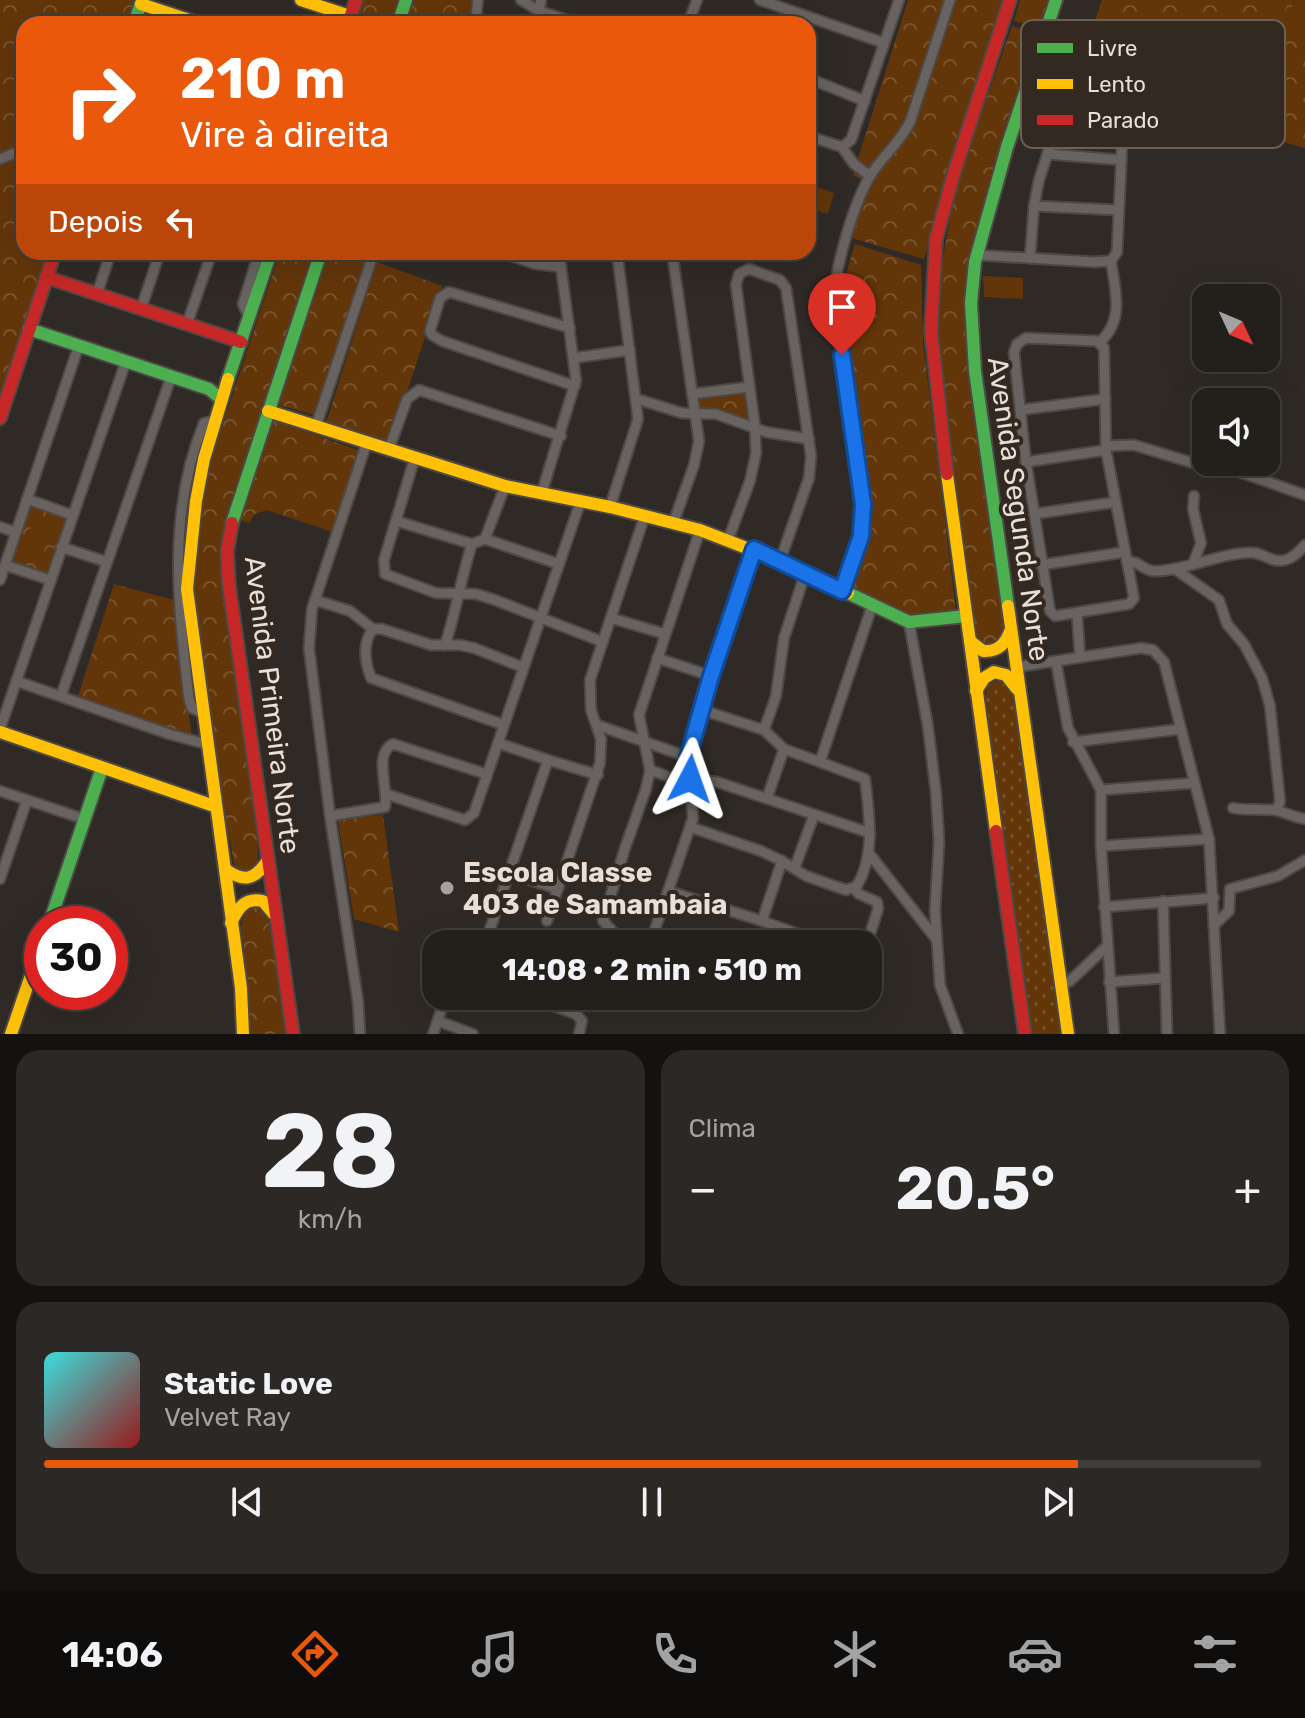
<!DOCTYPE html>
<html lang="pt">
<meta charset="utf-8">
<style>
body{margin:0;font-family:Rubik,sans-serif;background:#2b2825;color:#f1f3f6;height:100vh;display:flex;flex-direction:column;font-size:30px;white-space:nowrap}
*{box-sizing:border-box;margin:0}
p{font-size:26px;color:#a3a3a3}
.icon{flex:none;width:44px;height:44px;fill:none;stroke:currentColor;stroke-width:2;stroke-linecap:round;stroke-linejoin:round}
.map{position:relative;height:1034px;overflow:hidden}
.details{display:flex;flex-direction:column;gap:16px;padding:16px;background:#13120f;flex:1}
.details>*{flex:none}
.hud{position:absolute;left:16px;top:16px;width:800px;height:244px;border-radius:24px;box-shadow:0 8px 32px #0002,0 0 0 2px #403e3b;background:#ea580c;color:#fff;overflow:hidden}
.needle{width:52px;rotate:134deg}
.buttons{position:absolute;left:1192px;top:284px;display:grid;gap:16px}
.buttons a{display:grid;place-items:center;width:88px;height:88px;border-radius:16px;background:#23201c;box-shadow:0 8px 32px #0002,0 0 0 2px #403e3b;font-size:40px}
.speed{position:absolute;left:24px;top:906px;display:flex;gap:16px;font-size:40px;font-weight:700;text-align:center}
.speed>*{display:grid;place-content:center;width:104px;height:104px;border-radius:50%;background:#23201c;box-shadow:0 8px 32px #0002,0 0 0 2px #403e3b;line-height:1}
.speed .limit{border:12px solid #d22;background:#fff;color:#111}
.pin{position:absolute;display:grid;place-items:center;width:68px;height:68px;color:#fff;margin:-82px -34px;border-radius:50% 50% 50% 0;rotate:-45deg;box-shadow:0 0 8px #0007}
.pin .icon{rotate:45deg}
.me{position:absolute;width:88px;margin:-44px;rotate:4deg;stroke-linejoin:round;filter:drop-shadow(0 0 6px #0008)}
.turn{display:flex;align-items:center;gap:28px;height:168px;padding:0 32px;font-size:36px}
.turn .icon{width:104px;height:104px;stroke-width:2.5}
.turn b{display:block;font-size:56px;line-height:68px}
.then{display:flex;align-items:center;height:76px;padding:0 32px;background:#0003;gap:16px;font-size:30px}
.big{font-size:60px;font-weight:700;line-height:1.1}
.details .card{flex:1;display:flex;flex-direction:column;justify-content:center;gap:12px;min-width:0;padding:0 28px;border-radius:24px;background:#2b2825}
.details .dial{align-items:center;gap:0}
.dial b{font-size:104px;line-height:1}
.song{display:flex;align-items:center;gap:24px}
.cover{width:96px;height:96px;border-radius:12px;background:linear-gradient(135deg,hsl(180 70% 55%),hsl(0 70% 35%))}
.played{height:8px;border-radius:4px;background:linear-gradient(90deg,#ea580c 85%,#403e3b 85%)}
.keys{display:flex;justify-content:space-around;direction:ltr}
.heat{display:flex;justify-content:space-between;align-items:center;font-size:44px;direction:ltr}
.details .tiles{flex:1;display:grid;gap:16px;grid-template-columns:1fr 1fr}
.card:last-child{grid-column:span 2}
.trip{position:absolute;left:422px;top:930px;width:460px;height:80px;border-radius:24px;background:#23201c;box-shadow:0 8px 32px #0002,0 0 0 2px #403e3b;font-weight:700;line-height:80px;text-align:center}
.tab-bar{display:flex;height:128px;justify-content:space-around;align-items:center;background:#0e0d0b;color:#a3a3a3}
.tab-bar .icon{width:56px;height:56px}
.tab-bar .selected{color:#ea580c}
.tab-bar b{font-size:36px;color:#f1f3f6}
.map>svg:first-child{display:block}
</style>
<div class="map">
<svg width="1305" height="1034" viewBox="0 0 1305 1034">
<defs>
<pattern id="grass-dots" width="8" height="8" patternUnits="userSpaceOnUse" patternTransform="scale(2)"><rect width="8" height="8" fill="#63360a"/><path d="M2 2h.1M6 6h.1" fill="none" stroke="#79532d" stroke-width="1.8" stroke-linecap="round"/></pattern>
<pattern id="park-crowns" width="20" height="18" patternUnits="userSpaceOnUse" patternTransform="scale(2)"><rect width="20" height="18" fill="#63360a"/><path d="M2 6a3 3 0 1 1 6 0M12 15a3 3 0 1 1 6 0" fill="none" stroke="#79532d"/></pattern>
</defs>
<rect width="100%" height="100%" fill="#2f2a25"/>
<path fill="url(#grass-dots)" d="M998 680 1012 687 1016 720 1020 726 1063 1034H1028L986 730C993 717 982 701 988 685Z"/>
<g fill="url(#park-crowns)">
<polygon points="0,0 145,0 137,24 24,24 24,252 60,252 0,428"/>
<polygon points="362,0 402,0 394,24 354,24"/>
<polygon points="413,0 472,0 468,24 405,24"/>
<polygon points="908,0 1010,0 924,259 845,236 862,179 853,175"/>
<polygon points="1020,0 1053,0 1043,29 1014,21"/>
<polygon points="1102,0 1305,0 1305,148 1072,85"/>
<polygon points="1012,26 1041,33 992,188 967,317 1003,624 1003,641 986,648 977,640 930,337 954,192"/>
<polygon points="855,244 921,265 923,342 956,612 909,618 850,588 870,532 866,466 842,287"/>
<path d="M280 252H317L223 539 259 818C255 835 259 851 258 869L248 875 239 874C229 860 235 842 225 832L194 596 197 541 209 466Z"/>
<polygon points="329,252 372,252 314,415 279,405"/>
<polygon points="377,262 442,286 390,443 326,423"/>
<polygon points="747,392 752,422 717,409 698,410 698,398"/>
<polygon points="274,420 360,451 336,533 267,510 255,514 249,523 241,520"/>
<polygon points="25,494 76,512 54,585 1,566"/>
<polygon points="114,584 174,600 192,737 78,696"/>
<polygon points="383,815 399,932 354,919 338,820"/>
<path d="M251 906 263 909 268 919 290 1034H248L239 960 245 952C241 934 237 921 251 906Z"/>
</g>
<g fill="#63360a">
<polygon points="1265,0 1288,0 1279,31 1258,25"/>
<polygon points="1294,0 1305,3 1305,34 1285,28"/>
<polygon points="937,115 956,121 945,153 925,147"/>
<polygon points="808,184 834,193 828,214 808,208"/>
<polygon points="983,276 1023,278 1023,299 984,297"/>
<polygon points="32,524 51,531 39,565 20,558"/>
</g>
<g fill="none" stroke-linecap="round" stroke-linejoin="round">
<defs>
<g id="street">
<polyline points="521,0 539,11"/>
<polyline points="541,0 539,11 579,24"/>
<polyline points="760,0 884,43"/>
<polyline points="475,24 478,0"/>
<polyline points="688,24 697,0"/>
<polyline points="1042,53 1042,70 1053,81"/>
<polyline points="808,78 865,101"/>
<polyline points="1030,90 1036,80 1053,81 1246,134 1250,128 1256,95"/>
<path d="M1067 97 1116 112 1123 123 1117 252 1111 261C1115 290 1125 320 1100 342"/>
<polyline points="808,136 842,147 851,140 899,0"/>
<polyline points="842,147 854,164 870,176"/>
<polyline points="1048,154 1121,160"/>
<polyline points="0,159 24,149"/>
<polyline points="1034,206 1118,210"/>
<polyline points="500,252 535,264 561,267"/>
<polyline points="672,252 699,441 694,465 674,521"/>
<polyline points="977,255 1094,262 1111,261"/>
<polyline points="1030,258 1034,206 1039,180 1068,91"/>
<polyline points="97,294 111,252"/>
<polyline points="141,309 160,252"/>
<polyline points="250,314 246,311 243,304 259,252"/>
<polyline points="187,324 212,252"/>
<polyline points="570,328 449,292 440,298 430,331 432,335 442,341 575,386"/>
<polygon points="1026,338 1097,341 1104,348 1106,450 1134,598 1129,604 1055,616 1050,611 1026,462 1014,353 1017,344"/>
<polyline points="574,358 630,350"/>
<polyline points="692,394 749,387"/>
<polyline points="637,399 682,413 716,414 766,432 809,439"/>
<polyline points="1020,410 1105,399"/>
<polyline points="316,426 374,252"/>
<polyline points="1106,446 1134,445 1190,462 1234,470 1305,495"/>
<polyline points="389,449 407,399 419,390 561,436"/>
<polyline points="415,457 384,560 385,574 436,593 476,594 495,600 603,642"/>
<polyline points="1026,462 1106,450"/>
<polyline points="542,492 576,380 559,252"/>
<polyline points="27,499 72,515"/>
<polyline points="610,507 638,419 617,252"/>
<polyline points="1034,514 1116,502"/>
<polyline points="396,521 472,544"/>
<polyline points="0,527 15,532"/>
<polyline points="485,539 559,564"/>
<polyline points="728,540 750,481 756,453 755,427 736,285 739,274 749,269 780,280 786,288 811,456 809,478 780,561"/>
<polyline points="61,547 107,562"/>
<path d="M1127 562C1139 560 1143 571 1155 571 1186 571 1227 550 1255 553 1266 555 1273 563 1285 560 1294 558 1299 551 1305 545"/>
<polyline points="1193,564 1201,543 1193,509 1194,496"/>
<polyline points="5,565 50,580"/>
<polyline points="1041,565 1125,552"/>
<polyline points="1175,569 1219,600 1227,624 1244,644 1262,678 1270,706 1280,801 1277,810"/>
<polyline points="0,580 79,345"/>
<path d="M842 591 861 536 863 504 834 299C835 267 853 206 869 178 881 157 900 143 910 122L950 0"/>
<path d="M315 600 350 611 373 629C362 643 365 662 371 678L504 725"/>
<polyline points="1077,613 1080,657"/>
<polyline points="611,618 665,634"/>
<polyline points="909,622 928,727 936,793 939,842 935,911 940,985 958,1034"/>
<polyline points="373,629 382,629 431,645 460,645 474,648 522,667"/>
<path d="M445 645C456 612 461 578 472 544L485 539 505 486"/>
<polyline points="657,658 711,676"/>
<polyline points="1056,662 1068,728 1101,790 1101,846 1114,1034"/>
<polyline points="1017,667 1141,648 1153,650 1164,662 1209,839 1220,1034"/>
<polyline points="16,681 169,734 206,744"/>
<polyline points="61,696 171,377"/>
<polyline points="702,710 764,730 776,696 784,638 805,574"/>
<path d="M202 713 192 708 189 699C178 605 167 513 204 423L213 421"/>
<polyline points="597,725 688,757 693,818 650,944"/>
<polyline points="0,729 126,361"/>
<polyline points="764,730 784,749 820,762"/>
<polyline points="1073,742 1181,729"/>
<polyline points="688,757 754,549"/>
<polyline points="548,760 598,775"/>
<polyline points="650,770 691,785"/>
<polyline points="690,779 717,782 870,833"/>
<polyline points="1101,790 1194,783"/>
<polyline points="0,791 84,819"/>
<polyline points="386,794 465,820 474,813 498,743"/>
<polyline points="767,798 784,749"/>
<path d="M1233 808C1246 811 1270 808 1279 811 1288 814 1295 817 1305 819"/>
<path d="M330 816 385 807C389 789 373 753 393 744L486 774"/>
<polyline points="690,827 761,851 782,861"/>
<polyline points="1101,846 1209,839"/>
<polyline points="868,852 936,939"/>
<polyline points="795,867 814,815"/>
<polyline points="0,879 27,800"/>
<polyline points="854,888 859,894 877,902 878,909 867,944"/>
<polyline points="558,889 509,873 548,760 498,743 581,500"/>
<polyline points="668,891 762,921"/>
<polyline points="1163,901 1167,1034"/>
<polyline points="1104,907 1214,898"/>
<polyline points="547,921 600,763 601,739 591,710 590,680 645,515"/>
<polyline points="1214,925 1229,911 1230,889 1278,876 1305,860"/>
<polyline points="485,944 509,873"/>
<polyline points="647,944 614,933 603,921 625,848 646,789 650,770 639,715 700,530"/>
<polyline points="772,944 777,928"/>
<path d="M826 944 762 921 782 861 806 876 846 890 857 886C876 853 869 815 865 779L820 762 872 606"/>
<polyline points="1109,982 1164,978"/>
<polyline points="1061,985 1070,981 1107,946"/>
<polyline points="525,996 576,1014 582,1021 579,1034"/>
<polyline points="807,996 835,1004 842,996"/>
<polyline points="438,1021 473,1034"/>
<polyline points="360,1034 358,1002 330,816 309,648 312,609 367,442"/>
<polyline points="433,1034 446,996"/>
</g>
<g id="fast">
<polyline points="134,24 142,0"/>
<polyline points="398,24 406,0"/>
<polyline points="29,329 209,389 221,399"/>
<polyline points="228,379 271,252"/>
<polyline points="232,523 321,252"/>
<polyline points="848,593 909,622 966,616"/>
<polyline points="1008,606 975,371 971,303 975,262 1007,147 1056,0"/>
<polyline points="49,924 102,768"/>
</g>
<g id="slow">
<polyline points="301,0 350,16"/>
<polyline points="141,4 201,24"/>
<polyline points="228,379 204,459 196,501 187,589 241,988 243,1034"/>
<polyline points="268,411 505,486 610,507 700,530 780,561 848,593"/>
<polyline points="947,474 996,831"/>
<polyline points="1008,606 1068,1034"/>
<path d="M970 641 983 651C999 652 1006 643 1011 629"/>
<polyline points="976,691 984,678 994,672 1006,675 1017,689"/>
<polyline points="0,732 214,806"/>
<path d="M225 869C244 883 255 880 268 860"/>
<path d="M231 923C238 908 245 897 263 901L274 914"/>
<polyline points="11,1034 42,943"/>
</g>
<g id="jam">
<polyline points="348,24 356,0"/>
<polyline points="46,277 241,342"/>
<polyline points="0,418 55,252"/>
<polyline points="947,474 931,331 936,239 953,176 1010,0"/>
<polyline points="232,523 227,552 229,586 293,1034"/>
<polyline points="996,831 1025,1034"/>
</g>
</defs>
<use href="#street" stroke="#4d4843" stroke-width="13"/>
<use href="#fast" stroke="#4d4843" stroke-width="16"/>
<use href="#slow" stroke="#4d4843" stroke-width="16"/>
<use href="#jam" stroke="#4d4843" stroke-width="16"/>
<use href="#street" stroke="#686360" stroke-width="9"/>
<use href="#fast" stroke="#4caf50" stroke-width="12"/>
<use href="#slow" stroke="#ffc107" stroke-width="12"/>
<use href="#jam" stroke="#c62828" stroke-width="12"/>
</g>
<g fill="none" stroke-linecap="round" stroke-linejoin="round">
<defs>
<polyline id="route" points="690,779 688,757 711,676 754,549 842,591 861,536 863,504 842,355"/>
</defs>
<use href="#route" stroke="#114b97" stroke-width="20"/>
<use href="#route" stroke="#1a73e8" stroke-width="14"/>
</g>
<circle fill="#a7a09b" stroke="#332921" stroke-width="3" cx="447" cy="888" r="8"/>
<g text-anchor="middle" stroke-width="8" stroke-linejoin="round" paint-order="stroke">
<g font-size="28" fill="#e7dfda" stroke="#332921">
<text transform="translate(1019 509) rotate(82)" y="10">Avenida Segunda Norte</text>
<text transform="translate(273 705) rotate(83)" y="10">Avenida Primeira Norte</text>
</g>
<g font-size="28" font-weight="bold" fill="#e7dfda" stroke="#332921" text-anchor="start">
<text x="463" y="882">Escola Classe<tspan x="463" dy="32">403 de Samambaia</tspan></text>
</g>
</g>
<rect x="1021" y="20" width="264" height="128" rx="12" fill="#332921" stroke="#696058" stroke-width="2"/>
<rect x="1037" y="43" width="36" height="10" fill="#4caf50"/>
<rect x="1037" y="79" width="36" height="10" fill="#ffc107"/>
<rect x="1037" y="115" width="36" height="10" fill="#c62828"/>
<g font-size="22" fill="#e7dfda">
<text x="1087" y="56">Livre</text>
<text x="1087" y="92">Lento</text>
<text x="1087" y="128">Parado</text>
</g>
</svg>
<div class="buttons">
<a><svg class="needle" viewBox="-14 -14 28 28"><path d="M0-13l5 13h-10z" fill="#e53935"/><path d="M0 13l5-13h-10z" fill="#a3a3a3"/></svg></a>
<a><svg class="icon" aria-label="sound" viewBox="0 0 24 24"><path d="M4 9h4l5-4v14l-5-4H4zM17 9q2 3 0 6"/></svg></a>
</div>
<div class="speed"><div class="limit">30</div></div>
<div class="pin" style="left:842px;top:355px;background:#d93025"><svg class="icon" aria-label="arrive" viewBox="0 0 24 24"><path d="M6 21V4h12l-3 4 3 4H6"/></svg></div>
<svg class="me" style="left:690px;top:779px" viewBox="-20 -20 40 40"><path d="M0-17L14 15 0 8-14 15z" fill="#1a73e8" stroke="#fff" stroke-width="4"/></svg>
<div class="trip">14:08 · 2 min · 510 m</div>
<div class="hud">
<div class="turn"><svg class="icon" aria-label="right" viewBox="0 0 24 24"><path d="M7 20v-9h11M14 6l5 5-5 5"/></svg><div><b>210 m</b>Vire à direita</div></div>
<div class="then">Depois<svg class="icon" aria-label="left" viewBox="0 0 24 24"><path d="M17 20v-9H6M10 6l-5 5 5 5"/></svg></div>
</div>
</div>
<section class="details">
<div class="tiles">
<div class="card dial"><b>28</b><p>km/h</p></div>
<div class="card"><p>Clima</p>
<div class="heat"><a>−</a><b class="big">20.5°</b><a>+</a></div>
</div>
<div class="card">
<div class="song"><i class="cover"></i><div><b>Static Love</b><p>Velvet Ray</p></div></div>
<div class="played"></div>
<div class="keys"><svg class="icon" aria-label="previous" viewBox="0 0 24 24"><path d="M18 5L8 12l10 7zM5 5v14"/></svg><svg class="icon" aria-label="pause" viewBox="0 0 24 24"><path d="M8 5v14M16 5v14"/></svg><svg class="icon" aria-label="next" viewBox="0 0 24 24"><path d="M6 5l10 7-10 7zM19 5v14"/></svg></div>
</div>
</div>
</section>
<nav class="tab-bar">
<b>14:06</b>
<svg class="icon selected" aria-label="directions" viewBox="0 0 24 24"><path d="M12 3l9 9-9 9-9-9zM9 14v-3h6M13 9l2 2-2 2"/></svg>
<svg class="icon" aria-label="music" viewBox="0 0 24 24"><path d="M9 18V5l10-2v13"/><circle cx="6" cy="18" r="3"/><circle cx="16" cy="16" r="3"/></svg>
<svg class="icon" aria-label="phone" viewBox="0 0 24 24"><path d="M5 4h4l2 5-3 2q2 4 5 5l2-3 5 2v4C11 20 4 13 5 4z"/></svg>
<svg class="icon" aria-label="climate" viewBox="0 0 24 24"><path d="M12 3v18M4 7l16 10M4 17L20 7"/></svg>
<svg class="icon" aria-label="car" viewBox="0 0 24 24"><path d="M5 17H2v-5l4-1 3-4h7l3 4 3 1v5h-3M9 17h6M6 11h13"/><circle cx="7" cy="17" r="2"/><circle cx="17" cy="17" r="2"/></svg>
<svg class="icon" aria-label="filters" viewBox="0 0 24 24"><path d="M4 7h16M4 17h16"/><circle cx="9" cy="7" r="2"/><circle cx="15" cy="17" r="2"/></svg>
</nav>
